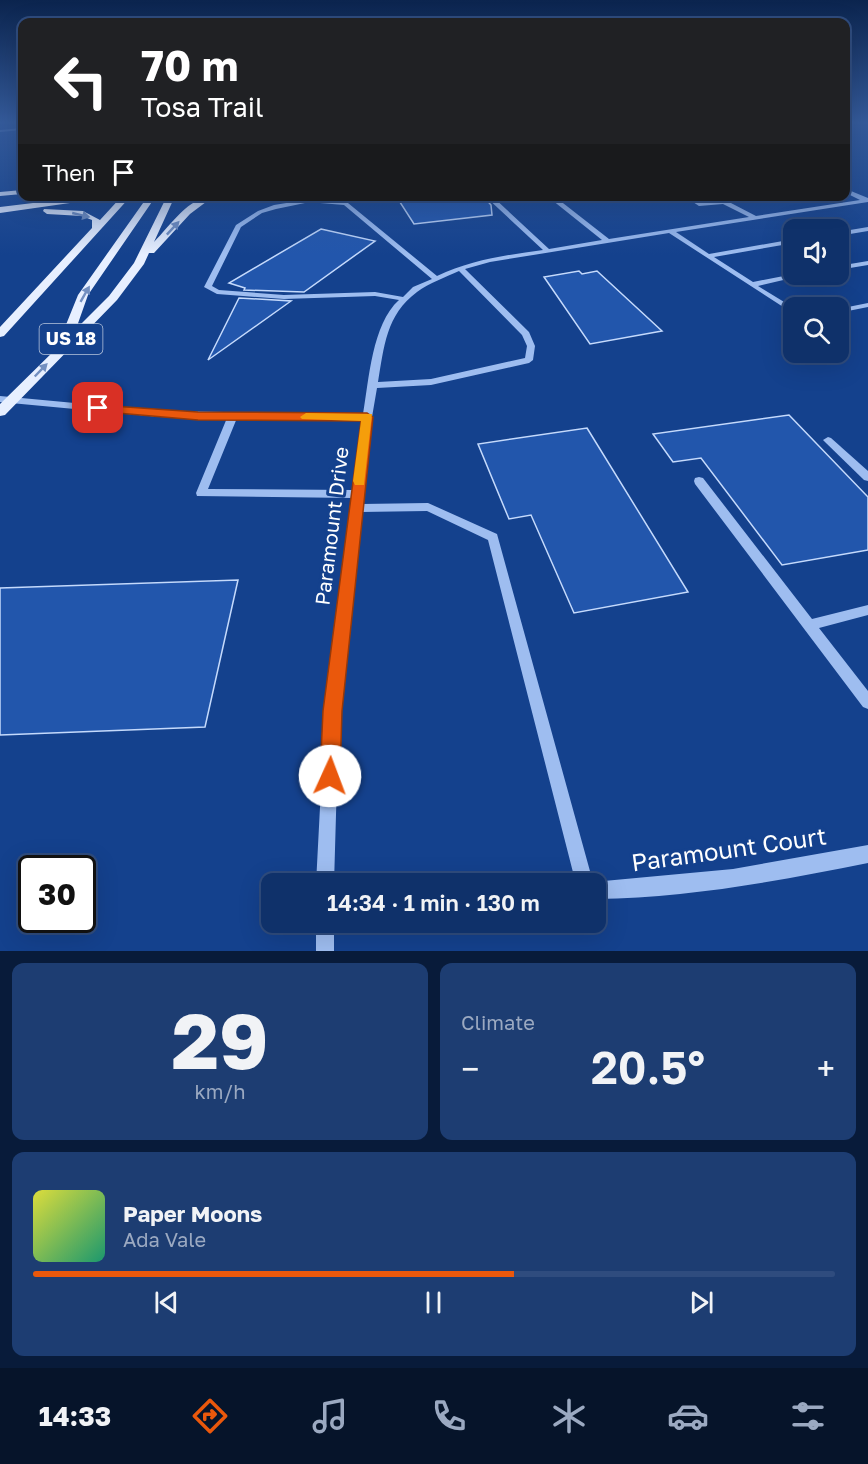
<!DOCTYPE html>
<meta charset="utf-8">
<style>
body{margin:0;font-family:"Golos Text",sans-serif;background:#1d3d72;color:#f1f3f6;height:100vh;display:flex;flex-direction:column;font-size:22px;white-space:nowrap}
*{box-sizing:border-box;margin:0}
p{font-size:20px;color:#9ba9c1}
.icon{flex:none;width:33px;height:33px;fill:none;stroke:currentColor;stroke-width:2;stroke-linecap:round;stroke-linejoin:round}
.map{position:relative;height:951px;overflow:hidden}
.details{display:flex;flex-direction:column;gap:12px;padding:12px;background:#081b3a;flex:1}
.details>*{flex:none}
.banner{position:absolute;left:18px;top:18px;width:832px;height:183px;border-radius:12px;box-shadow:0 6px 24px #0002,0 0 0 2px #2f4c7e;background:#202124;color:#fff;overflow:hidden}
.controls{position:absolute;left:783px;top:219px;display:grid;gap:12px}
.controls a{display:grid;place-items:center;width:66px;height:66px;border-radius:12px;background:#0f316a;box-shadow:0 6px 24px #0002,0 0 0 2px #2f4c7e;font-size:30px}
.speed{position:absolute;left:18px;top:855px;display:flex;gap:12px;font-size:30px;font-weight:700;text-align:center}
.speed>*{display:grid;place-content:center;width:78px;height:78px;border-radius:50%;background:#0f316a;box-shadow:0 6px 24px #0002,0 0 0 2px #2f4c7e;line-height:1}
.speed .limit{border:3px solid #111;border-radius:9px;background:#fff;color:#111}
.pin{position:absolute;display:grid;place-items:center;width:51px;height:51px;color:#fff;margin:-26px;border-radius:12px;box-shadow:0 3px 9px #0006}
.me{position:absolute;width:66px;margin:-33px;rotate:2deg;stroke-linejoin:round;filter:drop-shadow(0 0 4px #0008)}
.turn{display:flex;align-items:center;gap:21px;height:126px;padding:0 24px;font-size:27px}
.turn .icon{width:78px;height:78px;stroke-width:2.5}
.turn b{display:block;font-size:42px;line-height:51px}
.then{display:flex;align-items:center;height:57px;padding:0 24px;background:#0003;gap:12px;font-size:22px}
.big{font-size:45px;font-weight:600;line-height:1.1}
.details .widget{flex:1;display:flex;flex-direction:column;justify-content:center;gap:9px;min-width:0;padding:0 21px;border-radius:12px;background:#1d3d72}
.details .dial{align-items:center;gap:0}
.dial b{font-size:78px;line-height:1}
.song{display:flex;align-items:center;gap:18px}
.cover{width:72px;height:72px;border-radius:9px;background:linear-gradient(135deg,hsl(60 70% 55%),hsl(160 70% 35%))}
.played{height:6px;border-radius:3px;background:linear-gradient(90deg,#ea580c 60%,#2f4c7e 60%)}
.keys{display:flex;justify-content:space-around;direction:ltr}
.heat{display:flex;justify-content:space-between;align-items:center;font-size:33px;direction:ltr}
.details .tiles{flex:1;display:grid;gap:12px;grid-template-columns:1fr 1fr}
.widget:last-child{grid-column:span 2}
.trip{position:absolute;left:261px;top:873px;width:345px;height:60px;border-radius:12px;background:#0f316a;box-shadow:0 6px 24px #0002,0 0 0 2px #2f4c7e;font-weight:600;line-height:60px;text-align:center}
.tab-bar{display:flex;height:96px;justify-content:space-around;align-items:center;background:#06142a;color:#9ba9c1}
.tab-bar .icon{width:42px;height:42px}
.tab-bar .selected{color:#ea580c}
.tab-bar b{font-size:27px;color:#f1f3f6}
.map>svg:first-child{display:block}
</style>
<div class="map">
<svg width="868" height="951" viewBox="0 0 868 951">
<rect width="100%" height="100%" fill="#14418d"/>
<g fill="#2256ac" stroke="#c5dafc" stroke-width="1.5">
<polygon points="396,196 483,196 491,205 492,215 414,224"/>
<polygon points="321,229 375,241 304,292 244,290 245,288 229,283"/>
<polygon points="579,271 582,274 597,271 662,331 590,344 544,277"/>
<polygon points="239,298 291,301 208,360"/>
<polygon points="789,415 868,497 868,550 782,565 701,458 673,462 653,434"/>
<polygon points="587,428 688,592 574,613 531,515 509,519 478,444"/>
<polygon points="238,580 205,727 0,735 0,588"/>
</g>
<g fill="none" stroke-linecap="round" stroke-linejoin="round">
<g fill="#9ebdf0" fill-rule="evenodd">
<polygon points="22,128 22,130 0,132 0,130"/>
<path d="M846 189 868 198V202L676 232 709 254 794 239V243L714 257 753 282 794 274H809L758 286 794 308V314L669 233 490 262 465 269 529 332 535 346 533 360 529 363 431 385 377 388 372 417 362 504 428 503 497 534 593 882 733 869 868 845V863C779 881 687 898 596 899V884H576L488 540 427 511 361 512 339 711 334 884H316L325 711 352 498 197 496 196 493 227 418 160 417 0 402V396L160 411 363 414C369 380 372 324 399 300L375 296 284 299 217 294 204 287 236 225 258 211 274 205 305 200H334L348 203 437 276C471 260 506 255 543 250L485 196H492L549 249 602 240 547 196H554L609 239 749 217 723 204 699 206 684 196H692L702 203 738 196H750L729 202 756 216 860 200 846 193ZM305 203H320L344 205 432 279 413 287 403 297 375 292 284 295 219 290 212 286 241 227 262 213 276 209ZM459 271 522 335 527 346 525 358 431 379 378 382C384 347 386 315 417 292 429 283 446 277 459 271ZM237 418 362 420 353 490 208 489Z"/>
<polygon points="868,227 868,231 838,236 838,232"/>
<polygon points="868,261 868,265 838,270 838,266"/>
<polygon points="868,303 868,307 838,313 838,309"/>
<polygon points="828,437 831,438 868,471 868,481 864,480 825,442 823,440"/>
<polygon points="699,477 703,478 812,619 868,605 868,615 819,628 868,691 868,709 863,707 695,484 694,481 695,478"/>
<rect x="316" y="922" width="18" height="29"/>
</g>
<g fill="#e7efff" fill-rule="evenodd">
<polygon points="22,190 22,194 0,196 0,192"/>
<polygon points="91,196 119,196 0,213 0,207"/>
<polygon points="122,196 131,196 4,336 0,337 0,327 92,228 92,220 82,216 47,214 43,211 44,209 83,211 100,220"/>
<path d="M148 196H156L88 295 76 329 109 296 134 263 167 196H175L154 242C170 226 189 196 214 196L190 214 154 253H149L144 264 117 300 5 415 0 416V404L61 344 59 342 78 295Z"/>
</g>
</g>
<defs><path id="oneway-solid" d="M-6-.8H1V-3.2L6.5 0L1 3.2V.8H-6Z" transform="scale(1.5)"/></defs>
<g fill="#738fc0">
<use href="#oneway-solid" transform="translate(81 215) rotate(13)"/>
<use href="#oneway-solid" transform="translate(173 228) rotate(-47)"/>
<use href="#oneway-solid" transform="translate(85 294) rotate(-60)"/>
<use href="#oneway-solid" transform="translate(41 370) rotate(-46)"/>
</g>
<linearGradient id="sky" x2="0" y2="1"><stop stop-color="#0b244e"/><stop offset="0.48" stop-color="#345a9a"/><stop offset="1" stop-color="#345a9a" stop-opacity="0"/></linearGradient>
<rect width="868" height="255" fill="url(#sky)"/>
<polygon fill="#ea580c" stroke="#983908" stroke-width="1.5" points="98,405 198,412 367,413 373,417 342,711 340,776 337,783 330,786 323,783 320,776 323,711 361,421 198,420 94,411 92,408"/>
<polygon fill="#f59e0b" points="306,413 372,414 364,485 355,485 353,481 361,421 302,419 300,417"/>
<g text-anchor="middle" stroke-width="6" stroke-linejoin="round" paint-order="stroke">
<rect fill="#14418d" stroke="#b8c6dd" stroke-width="1.5" x="39.5" y="324" width="63" height="30" rx="4.5"/>
<g font-size="18" font-weight="bold" fill="#fff">
<text x="71" y="345">US 18</text>
</g>
<g font-size="20" fill="#fff" stroke="#14418d">
<text transform="translate(332 526) rotate(-83)" y="7">Paramount Drive</text>
</g>
<g font-size="24" fill="#fff" stroke="#14418d">
<text transform="translate(729 850) rotate(-8)" y="8">Paramount Court</text>
</g>
</g>
</svg>
<div class="controls">
<a><svg class="icon" aria-label="sound" viewBox="0 0 24 24"><path d="M4 9h4l5-4v14l-5-4H4zM17 9q2 3 0 6"/></svg></a>
<a><svg class="icon" aria-label="search" viewBox="0 0 24 24"><circle cx="10" cy="10" r="6"/><path d="M15 15l6 6"/></svg></a>
</div>
<div class="speed"><div class="limit">30</div></div>
<div class="pin" style="left:98px;top:408px;background:#d93025"><svg class="icon" aria-label="arrive" viewBox="0 0 24 24"><path d="M6 21V4h12l-3 4 3 4H6"/></svg></div>
<svg class="me" style="left:330px;top:776px" viewBox="-20 -20 40 40"><circle r="19" fill="#fff"/><path d="M0-13L10 11 0 6-10 11z" fill="#ea580c"/></svg>
<div class="trip">14:34 · 1 min · 130 m</div>
<div class="banner">
<div class="turn"><svg class="icon" aria-label="left" viewBox="0 0 24 24"><path d="M17 20v-9H6M10 6l-5 5 5 5"/></svg><div><b>70 m</b>Tosa Trail</div></div>
<div class="then">Then<svg class="icon" aria-label="arrive" viewBox="0 0 24 24"><path d="M6 21V4h12l-3 4 3 4H6"/></svg></div>
</div>
</div>
<section class="details">
<div class="tiles">
<div class="widget dial"><b>29</b><p>km/h</p></div>
<div class="widget"><p>Climate</p>
<div class="heat"><a>−</a><b class="big">20.5°</b><a>+</a></div>
</div>
<div class="widget">
<div class="song"><i class="cover"></i><div><b>Paper Moons</b><p>Ada Vale</p></div></div>
<div class="played"></div>
<div class="keys"><svg class="icon" aria-label="previous" viewBox="0 0 24 24"><path d="M18 5L8 12l10 7zM5 5v14"/></svg><svg class="icon" aria-label="pause" viewBox="0 0 24 24"><path d="M8 5v14M16 5v14"/></svg><svg class="icon" aria-label="next" viewBox="0 0 24 24"><path d="M6 5l10 7-10 7zM19 5v14"/></svg></div>
</div>
</div>
</section>
<nav class="tab-bar">
<b>14:33</b>
<svg class="icon selected" aria-label="directions" viewBox="0 0 24 24"><path d="M12 3l9 9-9 9-9-9zM9 14v-3h6M13 9l2 2-2 2"/></svg>
<svg class="icon" aria-label="music" viewBox="0 0 24 24"><path d="M9 18V5l10-2v13"/><circle cx="6" cy="18" r="3"/><circle cx="16" cy="16" r="3"/></svg>
<svg class="icon" aria-label="phone" viewBox="0 0 24 24"><path d="M5 4h4l2 5-3 2q2 4 5 5l2-3 5 2v4C11 20 4 13 5 4z"/></svg>
<svg class="icon" aria-label="climate" viewBox="0 0 24 24"><path d="M12 3v18M4 7l16 10M4 17L20 7"/></svg>
<svg class="icon" aria-label="car" viewBox="0 0 24 24"><path d="M5 17H2v-5l4-1 3-4h7l3 4 3 1v5h-3M9 17h6M6 11h13"/><circle cx="7" cy="17" r="2"/><circle cx="17" cy="17" r="2"/></svg>
<svg class="icon" aria-label="filters" viewBox="0 0 24 24"><path d="M4 7h16M4 17h16"/><circle cx="9" cy="7" r="2"/><circle cx="15" cy="17" r="2"/></svg>
</nav>
